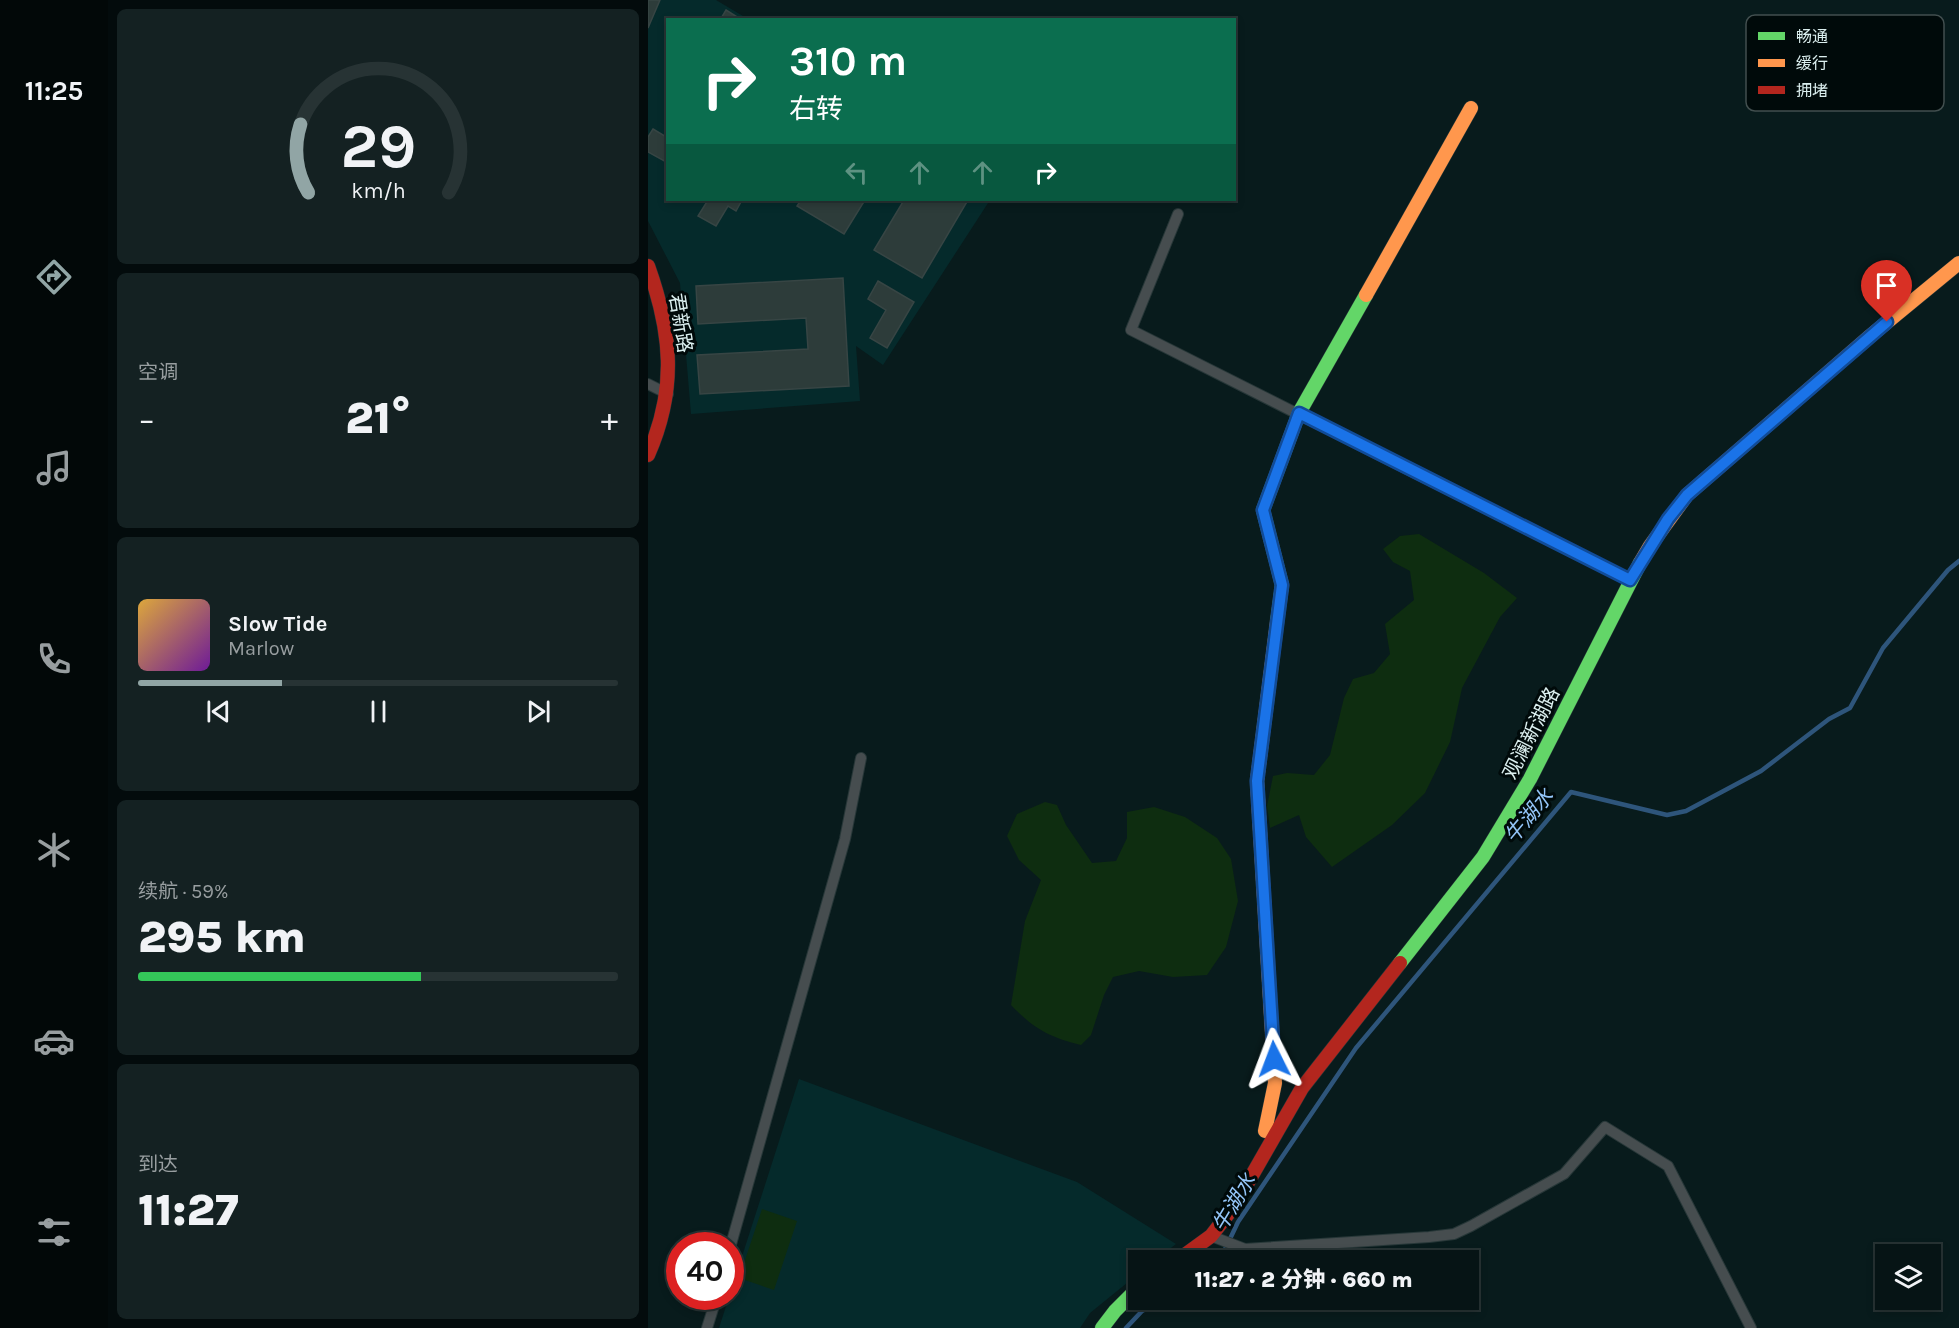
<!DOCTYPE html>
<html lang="zh">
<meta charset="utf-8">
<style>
body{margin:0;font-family:Karla,"Noto Sans SC",sans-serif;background:#142122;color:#f1f3f6;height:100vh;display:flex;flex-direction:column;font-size:22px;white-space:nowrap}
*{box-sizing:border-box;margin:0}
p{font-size:20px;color:#989ea0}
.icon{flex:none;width:33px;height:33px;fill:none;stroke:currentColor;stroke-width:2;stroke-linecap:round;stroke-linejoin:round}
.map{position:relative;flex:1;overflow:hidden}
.panel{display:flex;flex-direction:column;gap:9px;padding:9px;background:#030b0c;width:540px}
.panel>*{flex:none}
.hud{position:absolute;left:18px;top:18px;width:570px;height:183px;border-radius:0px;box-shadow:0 3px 9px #0003,0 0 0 2px #273334;background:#0b6e4f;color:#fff;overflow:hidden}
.controls{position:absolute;left:1227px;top:1244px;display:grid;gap:12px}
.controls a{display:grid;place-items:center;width:66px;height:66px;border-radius:0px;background:#061415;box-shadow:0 3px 9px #0003,0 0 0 2px #273334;font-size:30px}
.speed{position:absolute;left:18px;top:1232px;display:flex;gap:12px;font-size:30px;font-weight:700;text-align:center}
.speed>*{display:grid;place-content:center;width:78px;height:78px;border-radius:50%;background:#061415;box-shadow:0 3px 9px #0003,0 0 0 2px #273334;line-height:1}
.speed .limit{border:9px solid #d22;background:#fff;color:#111}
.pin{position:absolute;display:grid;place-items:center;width:51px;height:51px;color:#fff;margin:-62px -26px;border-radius:50% 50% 50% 0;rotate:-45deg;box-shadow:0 0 6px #0007}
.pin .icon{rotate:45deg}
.me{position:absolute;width:66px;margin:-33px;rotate:357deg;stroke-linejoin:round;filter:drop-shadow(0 0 4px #0008)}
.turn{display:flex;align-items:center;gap:21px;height:126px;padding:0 24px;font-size:27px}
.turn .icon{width:78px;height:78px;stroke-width:2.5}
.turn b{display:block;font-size:42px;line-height:51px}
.lanes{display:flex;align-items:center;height:57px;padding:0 24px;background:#0003;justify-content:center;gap:30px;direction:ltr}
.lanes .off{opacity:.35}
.big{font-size:45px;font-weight:800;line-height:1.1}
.panel .widget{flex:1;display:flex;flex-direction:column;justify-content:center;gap:9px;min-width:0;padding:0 21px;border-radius:9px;background:#142122}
.panel .dial{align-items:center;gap:0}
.dial svg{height:156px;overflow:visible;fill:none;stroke:#273334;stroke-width:7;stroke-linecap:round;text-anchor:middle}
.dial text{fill:#f1f3f6;stroke:none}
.song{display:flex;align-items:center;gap:18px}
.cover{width:72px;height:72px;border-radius:9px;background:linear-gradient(135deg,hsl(40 70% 55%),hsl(280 70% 35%))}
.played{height:6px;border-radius:3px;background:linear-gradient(90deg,#91a5a5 30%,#273334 30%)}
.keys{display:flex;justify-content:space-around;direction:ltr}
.heat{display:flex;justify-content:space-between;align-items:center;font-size:33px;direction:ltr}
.charge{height:9px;border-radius:4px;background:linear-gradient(90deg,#34c759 59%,#273334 0)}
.trip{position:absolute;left:480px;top:1250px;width:351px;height:60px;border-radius:0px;background:#061415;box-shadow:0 3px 9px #0003,0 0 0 2px #273334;font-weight:800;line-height:60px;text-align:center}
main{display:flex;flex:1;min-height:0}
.tabs{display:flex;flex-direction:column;width:108px;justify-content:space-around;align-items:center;background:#020808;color:#989ea0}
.tabs .icon{width:42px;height:42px}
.tabs .current{color:#91a5a5}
.tabs b{font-size:27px;color:#f1f3f6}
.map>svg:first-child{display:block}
</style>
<main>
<nav class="tabs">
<b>11:25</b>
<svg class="icon current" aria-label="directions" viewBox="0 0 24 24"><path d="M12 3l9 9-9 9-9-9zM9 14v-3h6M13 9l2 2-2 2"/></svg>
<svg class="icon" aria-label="music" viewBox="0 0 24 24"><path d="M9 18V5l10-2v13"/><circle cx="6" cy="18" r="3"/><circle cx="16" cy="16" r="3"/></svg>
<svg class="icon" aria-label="phone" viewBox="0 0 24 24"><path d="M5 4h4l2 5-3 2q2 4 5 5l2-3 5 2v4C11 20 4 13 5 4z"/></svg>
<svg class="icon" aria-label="climate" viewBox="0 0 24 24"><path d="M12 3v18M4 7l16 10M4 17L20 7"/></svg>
<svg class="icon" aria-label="car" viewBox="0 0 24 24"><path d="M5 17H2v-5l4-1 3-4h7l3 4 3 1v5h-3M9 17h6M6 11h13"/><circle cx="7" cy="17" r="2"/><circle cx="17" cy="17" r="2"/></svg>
<svg class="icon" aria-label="filters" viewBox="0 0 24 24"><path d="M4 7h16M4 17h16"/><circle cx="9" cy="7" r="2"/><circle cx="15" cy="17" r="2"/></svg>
</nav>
<section class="panel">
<div class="widget dial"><svg viewBox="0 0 100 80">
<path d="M14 69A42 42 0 1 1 86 69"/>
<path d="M14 69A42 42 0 0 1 10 34" stroke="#91a5a5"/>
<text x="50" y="56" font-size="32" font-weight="700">29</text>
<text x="50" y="72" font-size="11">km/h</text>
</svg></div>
<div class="widget"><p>空调</p>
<div class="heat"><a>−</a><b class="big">21°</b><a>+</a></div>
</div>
<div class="widget">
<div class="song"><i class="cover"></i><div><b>Slow Tide</b><p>Marlow</p></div></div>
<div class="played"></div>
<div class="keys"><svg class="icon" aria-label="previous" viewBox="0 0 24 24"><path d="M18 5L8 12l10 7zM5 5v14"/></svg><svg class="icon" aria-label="pause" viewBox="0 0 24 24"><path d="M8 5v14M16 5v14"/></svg><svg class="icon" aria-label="next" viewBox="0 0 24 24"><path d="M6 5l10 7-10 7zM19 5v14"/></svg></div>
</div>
<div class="widget"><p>续航 · 59%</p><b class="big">295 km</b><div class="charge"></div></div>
<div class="widget"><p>到达</p><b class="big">11:27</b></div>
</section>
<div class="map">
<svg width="1311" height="1328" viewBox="0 0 1311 1328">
<rect width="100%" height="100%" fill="#081b1c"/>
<g fill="#052a2b">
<polygon points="0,0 68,0 100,19 20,20 20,200 342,200 235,365 208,346 212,401 43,414 32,283 0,221"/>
<polygon points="151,1079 429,1182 528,1244 507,1260 490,1260 490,1274 442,1313 432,1328 71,1328"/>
</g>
<g fill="#0e2d10">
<polygon points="771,534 836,573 869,598 852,617 814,688 802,742 777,793 744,825 684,867 658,837 651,815 622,828 619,806 625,776 639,773 666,775 682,755 696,698 705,679 726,673 742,654 737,624 766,600 762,571 745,562 735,549 752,536"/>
<path d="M397 802 409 805 418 825 444 863 468 861 479 838V812L506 807 537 817 569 838 583 859 590 901 578 947 559 975 525 977 491 971 465 977 456 995 443 1035 433 1045C401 1037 386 1029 363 1005L377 921 393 880 371 860 359 836 369 814Z"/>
<polygon points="114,1209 149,1221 126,1290 91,1278"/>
</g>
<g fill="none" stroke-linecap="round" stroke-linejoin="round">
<g stroke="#2e557b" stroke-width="4.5">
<polyline points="572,1260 590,1222 708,1048 923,792 1019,815 1038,811 1113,771 1181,719 1202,708 1235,648 1300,570 1311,561"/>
<polyline points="478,1328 494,1311 515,1299"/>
</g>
</g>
<g fill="#2d3c3a" stroke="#374544" stroke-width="1.5">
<polygon points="0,0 12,0 0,28"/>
<polygon points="78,10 94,20 72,20"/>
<polygon points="5,129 20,138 20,163 0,152 0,137"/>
<polygon points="60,200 94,200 88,211 80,206 68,226 50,216"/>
<polygon points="153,200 217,200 196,234 149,206"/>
<polygon points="256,200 320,200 274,278 226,250"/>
<polygon points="195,278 201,386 52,394 49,355 160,349 158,318 50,324 48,286"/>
<polygon points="230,281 266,302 239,348 222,338 238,310 220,299"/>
</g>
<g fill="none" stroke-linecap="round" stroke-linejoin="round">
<defs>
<g id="street">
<polyline points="530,214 483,330 982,581"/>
<polyline points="0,384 20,394"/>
<polyline points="563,1236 597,1249 781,1237 806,1234 823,1226 916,1174 957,1127 1020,1166 1103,1328"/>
<polyline points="82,1248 197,839 213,758"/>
<polyline points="59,1328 69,1296"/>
</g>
<g id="fast">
<polyline points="629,622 634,585 615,510 651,413 718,295"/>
<polyline points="752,963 835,857 882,779 992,563"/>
<polyline points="454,1328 467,1311 490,1288"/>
</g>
<g id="slow">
<polyline points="718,295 823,108"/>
<polyline points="992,563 1002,546 1039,495 1221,337 1311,263"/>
<polyline points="617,1131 627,1083 609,781 629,622"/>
</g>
<g id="jam">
<path d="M0 266C24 333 29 389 0 455"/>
<polyline points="530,1260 563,1236 587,1205 654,1088 752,963"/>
</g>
</defs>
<use href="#street" stroke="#273738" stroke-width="12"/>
<use href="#fast" stroke="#273738" stroke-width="15"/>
<use href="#slow" stroke="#273738" stroke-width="15"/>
<use href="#jam" stroke="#273738" stroke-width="15"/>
<use href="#street" stroke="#464d4f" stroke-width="10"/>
<use href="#fast" stroke="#63d668" stroke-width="14"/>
<use href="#slow" stroke="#ff974d" stroke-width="14"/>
<use href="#jam" stroke="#b3261e" stroke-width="14"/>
</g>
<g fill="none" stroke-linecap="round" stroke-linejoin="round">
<defs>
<polyline id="route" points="626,1059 609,781 634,585 615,510 651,413 982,580 1020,519 1039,495 1239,322"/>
</defs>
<use href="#route" stroke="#114b97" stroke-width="15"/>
<use href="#route" stroke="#1a73e8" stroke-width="10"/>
</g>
<g text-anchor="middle" stroke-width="6" stroke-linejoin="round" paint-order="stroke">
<g font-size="20" fill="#dbefef" stroke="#000a0a">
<text transform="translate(33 323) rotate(81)" y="7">君新路</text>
<text transform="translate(883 733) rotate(-63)" y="7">观澜新湖路</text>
</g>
<g font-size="21" font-style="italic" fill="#93c5f8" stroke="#000a0a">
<text transform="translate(881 816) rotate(-50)" y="7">牛湖水</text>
<text transform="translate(586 1203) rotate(-59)" y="7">牛湖水</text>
</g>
</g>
<rect x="1098" y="15" width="198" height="96" rx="9" fill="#000a0a" stroke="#424f4f" stroke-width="1.5"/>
<rect x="1110" y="32" width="27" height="8" fill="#63d668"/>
<rect x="1110" y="59" width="27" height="8" fill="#ff974d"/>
<rect x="1110" y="86" width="27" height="8" fill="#b3261e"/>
<g font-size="16" fill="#dbefef">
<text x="1148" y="42">畅通</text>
<text x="1148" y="69">缓行</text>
<text x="1148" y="96">拥堵</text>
</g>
</svg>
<div class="controls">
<a><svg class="icon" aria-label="layers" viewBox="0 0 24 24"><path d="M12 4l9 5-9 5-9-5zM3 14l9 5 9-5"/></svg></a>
</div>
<div class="speed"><div class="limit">40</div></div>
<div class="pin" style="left:1239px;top:322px;background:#d93025"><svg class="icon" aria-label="arrive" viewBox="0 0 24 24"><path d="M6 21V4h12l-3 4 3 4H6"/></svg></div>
<svg class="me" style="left:626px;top:1059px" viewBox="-20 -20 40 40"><path d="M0-17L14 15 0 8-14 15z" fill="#1a73e8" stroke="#fff" stroke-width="4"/></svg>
<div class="trip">11:27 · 2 分钟 · 660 m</div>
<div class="hud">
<div class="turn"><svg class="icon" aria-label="right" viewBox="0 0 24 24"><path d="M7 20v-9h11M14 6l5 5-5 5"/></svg><div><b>310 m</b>右转</div></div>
<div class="lanes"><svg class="icon off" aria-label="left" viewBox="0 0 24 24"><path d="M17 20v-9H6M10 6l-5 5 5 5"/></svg><svg class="icon off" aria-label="ahead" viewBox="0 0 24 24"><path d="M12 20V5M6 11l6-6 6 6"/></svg><svg class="icon off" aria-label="ahead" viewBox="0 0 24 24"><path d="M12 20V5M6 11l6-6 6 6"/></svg><svg class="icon" aria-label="right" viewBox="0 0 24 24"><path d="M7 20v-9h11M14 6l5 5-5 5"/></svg></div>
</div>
</div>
</main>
